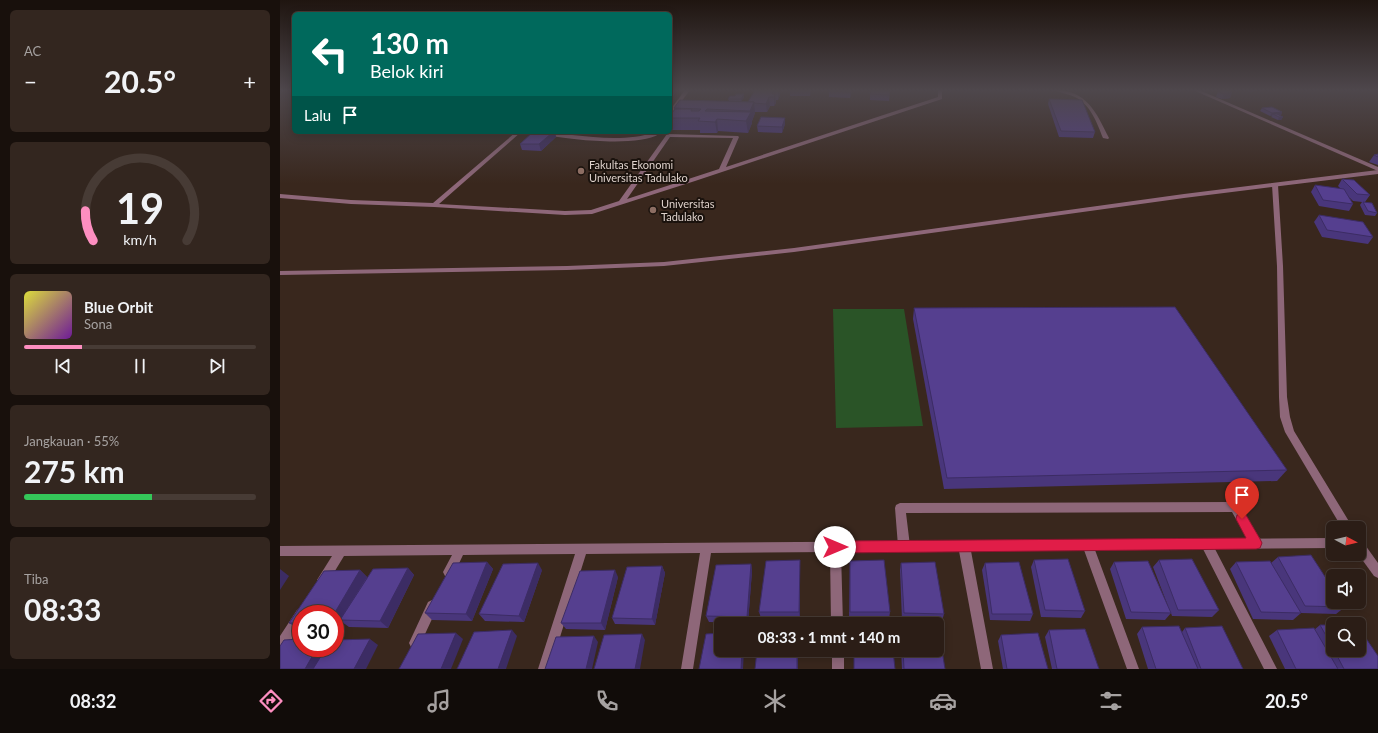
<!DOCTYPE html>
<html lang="id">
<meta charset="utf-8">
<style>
body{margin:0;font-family:Lato,sans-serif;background:#33261f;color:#f1f3f6;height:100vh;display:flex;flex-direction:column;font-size:15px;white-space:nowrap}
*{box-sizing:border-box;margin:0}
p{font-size:13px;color:#a6a2a1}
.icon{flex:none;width:22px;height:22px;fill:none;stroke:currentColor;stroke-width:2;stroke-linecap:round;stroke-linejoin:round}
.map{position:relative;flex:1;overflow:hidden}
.panel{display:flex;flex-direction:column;gap:10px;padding:10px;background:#18100c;width:280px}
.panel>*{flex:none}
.top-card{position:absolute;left:12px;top:12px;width:380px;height:122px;border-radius:6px;box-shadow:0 2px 10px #0003,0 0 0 1px #473b35;background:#00695c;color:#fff;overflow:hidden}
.needle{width:26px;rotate:97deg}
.fabs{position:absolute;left:1046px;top:521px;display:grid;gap:8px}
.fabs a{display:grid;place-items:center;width:40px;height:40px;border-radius:6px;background:#2b1d16;box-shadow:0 2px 10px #0003,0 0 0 1px #473b35;font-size:20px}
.speed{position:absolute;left:12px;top:605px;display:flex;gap:8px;font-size:20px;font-weight:700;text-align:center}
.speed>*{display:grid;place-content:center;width:52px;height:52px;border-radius:50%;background:#2b1d16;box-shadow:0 2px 10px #0003,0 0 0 1px #473b35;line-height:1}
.speed .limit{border:6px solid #d22;background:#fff;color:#111}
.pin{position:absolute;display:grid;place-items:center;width:34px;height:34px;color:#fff;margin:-41px -17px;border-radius:50% 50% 50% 0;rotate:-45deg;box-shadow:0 0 4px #0007}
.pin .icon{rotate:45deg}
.me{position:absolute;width:44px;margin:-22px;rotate:90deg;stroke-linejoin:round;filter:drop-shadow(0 0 3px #0008)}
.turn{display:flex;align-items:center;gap:14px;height:84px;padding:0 12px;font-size:18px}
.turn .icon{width:52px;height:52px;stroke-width:2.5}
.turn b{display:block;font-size:28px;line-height:34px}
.then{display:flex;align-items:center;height:38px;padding:0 12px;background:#0003;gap:8px;font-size:15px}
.big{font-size:30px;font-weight:700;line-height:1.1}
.panel .tile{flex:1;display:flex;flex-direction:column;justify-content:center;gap:6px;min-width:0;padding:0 14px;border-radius:6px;background:#33261f}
.panel .dial{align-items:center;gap:0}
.dial svg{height:104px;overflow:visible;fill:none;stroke:#473b35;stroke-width:7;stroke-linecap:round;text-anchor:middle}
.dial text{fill:#f1f3f6;stroke:none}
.song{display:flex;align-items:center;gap:12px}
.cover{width:48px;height:48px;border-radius:6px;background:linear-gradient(135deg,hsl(60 70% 55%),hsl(280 70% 35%))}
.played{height:4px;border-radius:2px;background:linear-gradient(90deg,#fd8ec0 25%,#473b35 25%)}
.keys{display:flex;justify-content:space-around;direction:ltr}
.heat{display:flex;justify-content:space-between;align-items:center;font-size:22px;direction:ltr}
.charge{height:6px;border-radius:3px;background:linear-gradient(90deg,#34c759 55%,#473b35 0)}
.trip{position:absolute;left:434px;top:617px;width:230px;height:40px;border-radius:6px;background:#2b1d16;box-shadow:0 2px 10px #0003,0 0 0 1px #473b35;font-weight:700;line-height:40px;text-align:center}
.dock{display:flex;height:64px;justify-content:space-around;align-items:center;background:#110c09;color:#a6a2a1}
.dock .icon{width:28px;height:28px}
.dock .current{color:#fd8ec0}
.dock b{font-size:18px;color:#f1f3f6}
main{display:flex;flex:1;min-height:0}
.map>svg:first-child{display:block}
</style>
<main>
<section class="panel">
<div class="tile"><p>AC</p>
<div class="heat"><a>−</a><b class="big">20.5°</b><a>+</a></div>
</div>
<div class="tile dial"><svg viewBox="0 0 100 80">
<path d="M14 69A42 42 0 1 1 86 69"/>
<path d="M14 69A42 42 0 0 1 8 46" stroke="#fd8ec0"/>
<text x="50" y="56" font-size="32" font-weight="700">19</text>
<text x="50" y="72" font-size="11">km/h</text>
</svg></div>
<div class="tile">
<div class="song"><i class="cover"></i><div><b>Blue Orbit</b><p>Sona</p></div></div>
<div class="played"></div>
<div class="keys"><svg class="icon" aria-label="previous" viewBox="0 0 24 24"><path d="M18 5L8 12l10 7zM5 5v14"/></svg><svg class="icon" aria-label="pause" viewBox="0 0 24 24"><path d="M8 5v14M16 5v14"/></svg><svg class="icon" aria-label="next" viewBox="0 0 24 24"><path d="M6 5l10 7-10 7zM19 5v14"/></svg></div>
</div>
<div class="tile"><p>Jangkauan · 55%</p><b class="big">275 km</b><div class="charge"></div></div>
<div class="tile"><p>Tiba</p><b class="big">08:33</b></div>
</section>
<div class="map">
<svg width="1098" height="669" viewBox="0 0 1098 669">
<rect width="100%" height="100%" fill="#39271d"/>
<polygon fill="#2a5427" points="553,309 624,309 643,426 556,428"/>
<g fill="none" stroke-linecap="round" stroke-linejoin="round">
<g fill="#8e6779" fill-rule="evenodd">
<polygon points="405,90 410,90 392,114 390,114 390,110"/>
<path d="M658 90H662V99L415 181 312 214 285 215 154 207 71 204 0 198V194L71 200 153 203 236 132H241L159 204 285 211 311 210 339 201 387 134 458 136 459 137 446 167 658 97ZM390 137 453 138 439 169 347 199Z"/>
<path d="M774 90C807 90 816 112 829 138L828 139 823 138C817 123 811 105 795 97 788 94 781 93 774 90Z"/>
<polygon points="913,90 919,90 1098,167 1098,171"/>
<path d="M265 132C273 132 283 134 292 135 320 138 349 141 376 132L379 134C359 147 291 140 267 135Z"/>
<polygon points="955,502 959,504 980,539 982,543 980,547 976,548 972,547 952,512 626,513 630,546 628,550 624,551 620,550 618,546 615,508 616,505 620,503"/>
</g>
<g fill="#8e6779" fill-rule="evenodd">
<polygon points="995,183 998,185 1003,266 1007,397 1010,417 1014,431 1073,528 1062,528 1005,432 1000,417 999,397 997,266 992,185"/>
<polygon points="1053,538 1053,548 935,549 997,669 984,669 923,549 815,550 859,669 847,669 804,550 691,551 713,669 701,669 679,551 561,552 563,624 551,624 550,552 431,553 413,669 401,669 420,553 306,554 270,669 258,669 295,554 183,555 173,576 169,578 165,576 163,572 172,555 64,556 47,584 43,586 39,584 37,580 52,556 0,556 0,546"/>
<polygon points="1079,541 1083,542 1098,563 1098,578 1094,576 1078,554"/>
<polygon points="152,600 156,602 158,606 139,647 135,649 131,647 129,643 148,602"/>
<polygon points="21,608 25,610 27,614 21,614 21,625 4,651 0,653 0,636 17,610"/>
<rect x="552" y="650" width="12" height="19"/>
</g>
<polygon fill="#8e6779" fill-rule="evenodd" points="1098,170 1098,174 904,198 514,252 384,266 287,270 0,275 0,271 287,266 384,262 514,248 904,194"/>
</g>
<g fill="#49367b">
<polygon points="475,90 500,90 500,95 498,100 496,100 496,103 494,106 490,106 487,112 475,112 475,113 472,121 472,123 468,133 438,131 437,133 420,133 420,130 390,130 390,116 394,110 394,108 449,101 448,99 464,94 464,97 461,102 468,102"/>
<polygon points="510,90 531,90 530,96 510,96"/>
<polygon points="572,90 570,98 549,97 549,91"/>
<polygon points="610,90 609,101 590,100 590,94"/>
<polygon points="938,91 952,92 950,98 942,99 936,97"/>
<polygon points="769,99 815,132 813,138 779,137 768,104"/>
<polygon points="982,108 1002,112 1001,115 999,115 1003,117 1001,120 998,120 991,117 992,116 990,116 980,111"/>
<polygon points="505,118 505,124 502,133 478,132 477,126"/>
<polygon points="187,132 211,132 209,134 187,133"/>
<polygon points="253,132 275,132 276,137 261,151 242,150 240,144"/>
<polygon points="284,132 339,132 338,134"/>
<polygon points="1098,154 1098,165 1089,162 1094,155"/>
<polygon points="1062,179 1090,195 1085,202 1097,213 1095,216 1085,215 1080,205 1082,202 1073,201 1069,197 1073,204 1069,211 1039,206 1031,192 1035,185 1061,189 1058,186"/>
<polygon points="1039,215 1093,237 1088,244 1042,237 1034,222"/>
<polygon points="634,308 1007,470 997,481 664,489 633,319"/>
<polygon points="998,557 1065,607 1056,614 1021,613 1013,620 973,619 950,569 956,562 991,563"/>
<polygon points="754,560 805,611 801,618 761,617 751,567"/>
<polygon points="879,560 939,610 932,617 892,616 891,613 885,620 846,619 830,569 834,562 888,606 873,567"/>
<polygon points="570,561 610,612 609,619 569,618"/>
<polygon points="207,562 213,569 192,621 152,620 145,613"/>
<polygon points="621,563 664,614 662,621 622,620 620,570"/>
<polygon points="705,563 753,614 750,621 710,620 702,570"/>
<polygon points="471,564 472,571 468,623 429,622 426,616"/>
<polygon points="382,566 385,573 375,625 335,624 332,618"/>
<polygon points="520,567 520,619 481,618 479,612"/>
<polygon points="128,568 134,575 108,628 69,627 62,622 58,630 55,630 55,614 21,614 21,629 18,629 9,623 44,571 80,570 87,577 86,580 93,569"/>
<polygon points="262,570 244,622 205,621 199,614"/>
<polygon points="338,577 325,630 286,629 281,623"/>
<polygon points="1040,625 1053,625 1053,650 1079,650 1098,669 1005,669 989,636 997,630 1034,630"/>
<polygon points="862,627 902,632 905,628 963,669 868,669 857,634"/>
<polygon points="769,630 819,669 772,669 765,637"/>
<polygon points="721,635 768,669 723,669 718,641"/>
<polygon points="621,650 657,650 665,669 622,669"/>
</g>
<g fill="#3c2c64">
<polygon points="390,90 396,90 396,92 390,101"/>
<polygon points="498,90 500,90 500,95 498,100"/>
<polygon points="571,90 572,90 570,98 570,92"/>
<polygon points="969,90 979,90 968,92"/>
<polygon points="952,92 950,98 942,99 944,94"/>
<polygon points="464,94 464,97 461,102 461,99"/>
<polygon points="495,94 496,103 494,106 494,97"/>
<polygon points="489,97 490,106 487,112 486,104"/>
<polygon points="474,102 475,113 472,121 472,123 468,133 466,121 470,113 470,111"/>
<polygon points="1002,112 1001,115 995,115 993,114 992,116 990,116 992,113"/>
<polygon points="999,117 1003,117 1001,120 998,120"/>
<polygon points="505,118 505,124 502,133 502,127"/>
<polygon points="437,119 438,131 437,133 435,122"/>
<polygon points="273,132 275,132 276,137 261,151 259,144"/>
<polygon points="520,560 520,619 519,612"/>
<polygon points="207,562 213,569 192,621 186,614"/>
<polygon points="258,563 262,570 244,622 239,616"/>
<polygon points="471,564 472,571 468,623 467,617"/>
<polygon points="382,566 385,573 375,625 372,619"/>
<polygon points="128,568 134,575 108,628 100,621"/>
<polygon points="0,569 9,576 0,590"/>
<polygon points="80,570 87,577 60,620 62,622 58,630 55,628 55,614 54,614"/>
<polygon points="335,570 338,577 325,630 321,623"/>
<polygon points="232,630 237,636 226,669 218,669"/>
<polygon points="176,633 183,639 171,669 161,669"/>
<polygon points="362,634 365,640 360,669 355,669"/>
<polygon points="314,636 318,642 312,669 306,669"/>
<polygon points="90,639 98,645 86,669 74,669"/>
<polygon points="37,648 50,648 38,669 25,669"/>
<polygon points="462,650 464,650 463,669 461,669"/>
<rect x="517" y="650" width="1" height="19"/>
</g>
<g fill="#553f8f" stroke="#3c2c64">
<polygon points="475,90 498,90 498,91 493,91 492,94 495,94 494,97 489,97 486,104 474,103 474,102 468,102"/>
<polygon points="549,90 571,90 570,92 549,91"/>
<polygon points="591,90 610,90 609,95 590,94"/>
<polygon points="942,90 948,90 952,92 944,94 938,91"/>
<polygon points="456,94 464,94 461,99 448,99 450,96 455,96"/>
<polygon points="769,99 802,100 815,132 781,131"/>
<polygon points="400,100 474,102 470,111 427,109 425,111 471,112 466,121 437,119 435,122 418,121 420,118 390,118 390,116 395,109 412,109 411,111 419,111 421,109 394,108"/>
<polygon points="992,107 1002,112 992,113 982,108"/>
<polygon points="993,114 997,114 1003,117 999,117"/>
<polygon points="481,117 505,118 502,127 477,126"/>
<polygon points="253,132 273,132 259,144 240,144"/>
<polygon points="1098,154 1098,157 1094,155"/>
<polygon points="1062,179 1074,180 1090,195 1077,194"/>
<polygon points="1035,185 1064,189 1073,204 1043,200"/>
<polygon points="1083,202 1092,203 1097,213 1088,211"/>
<polygon points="1039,215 1083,222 1093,237 1047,230"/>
<polygon points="895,307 1007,470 667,478 634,308"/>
<polygon points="1031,555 1053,589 1053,602 1062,602 1065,607 1025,606 998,557"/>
<polygon points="788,559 805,611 765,610 754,560"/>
<polygon points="912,559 939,610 898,610 879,560"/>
<polygon points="520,560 519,612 479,612 486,561"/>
<polygon points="604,560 610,612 570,612 570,561"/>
<polygon points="868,561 891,613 851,612 834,562"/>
<polygon points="990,561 1021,613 981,612 956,562"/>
<polygon points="207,562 186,614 145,613 173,563"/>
<polygon points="655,562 664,614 624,613 621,563"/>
<polygon points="739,562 753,614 712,614 705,563"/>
<polygon points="258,563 239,616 199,614 223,564"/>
<polygon points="471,564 467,617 426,616 436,565"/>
<polygon points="382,566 372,619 332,618 347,567"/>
<polygon points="128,568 100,621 60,620 93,569"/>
<polygon points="80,570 54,614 21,614 21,623 9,623 44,571"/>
<polygon points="335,570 321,623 281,623 300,571"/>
<polygon points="1040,625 1053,625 1053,648"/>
<polygon points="899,626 918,669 876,669 862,627"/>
<polygon points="942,626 963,669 921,669 905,628"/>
<polygon points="1034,628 1058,669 1016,669 997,630"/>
<polygon points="1079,628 1098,656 1098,669 1064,669 1054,650 1079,650"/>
<polygon points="805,629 819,669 777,669 769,630"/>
<polygon points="232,630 218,669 177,669 194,632"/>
<polygon points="657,631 659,631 665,669 624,669 623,650 657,650"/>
<polygon points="176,633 161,669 119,669 138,634"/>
<polygon points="441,633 441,650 462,650 461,669 419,669 426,634"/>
<polygon points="758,633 768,669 727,669 721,635"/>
<polygon points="362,634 355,669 314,669 324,635"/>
<polygon points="314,636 306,669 265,669 276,637"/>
<polygon points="21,639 21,648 37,648 25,669 0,669 0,646 4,640"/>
<polygon points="90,639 74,669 33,669 46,648 55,648 55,640"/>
<polygon points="477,650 517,650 517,669 475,669"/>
<polygon points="574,650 613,650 615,669 574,669"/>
</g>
<linearGradient id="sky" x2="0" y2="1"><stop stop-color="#1f1510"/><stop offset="0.49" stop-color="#4e474c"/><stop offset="1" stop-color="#4e474c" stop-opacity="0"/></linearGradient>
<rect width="1098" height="184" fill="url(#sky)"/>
<polygon fill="#e11d48" stroke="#92132f" points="962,513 966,515 980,539 982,543 980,548 976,549 555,553 551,551 549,547 551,543 555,541 966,538 956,519 957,515"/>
<g fill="#8d6e63" stroke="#1a120d" stroke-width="1.5">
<circle cx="301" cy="171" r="4"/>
<circle cx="373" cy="210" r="4"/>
</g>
<g text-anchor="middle" stroke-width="4" stroke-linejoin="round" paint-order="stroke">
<g font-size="11" fill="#dfd2cc" stroke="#1a120d" text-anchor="start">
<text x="309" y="169">Fakultas Ekonomi<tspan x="309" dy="13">Universitas Tadulako</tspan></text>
<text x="381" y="208">Universitas<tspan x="381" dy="13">Tadulako</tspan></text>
</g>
</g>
</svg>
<div class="fabs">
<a><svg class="needle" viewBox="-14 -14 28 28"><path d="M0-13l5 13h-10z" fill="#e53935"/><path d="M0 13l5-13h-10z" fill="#a6a2a1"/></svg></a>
<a><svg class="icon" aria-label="sound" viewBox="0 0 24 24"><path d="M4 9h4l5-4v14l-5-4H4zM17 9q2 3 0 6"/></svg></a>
<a><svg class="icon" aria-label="search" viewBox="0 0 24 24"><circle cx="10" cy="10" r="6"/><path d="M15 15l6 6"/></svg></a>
</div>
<div class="speed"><div class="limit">30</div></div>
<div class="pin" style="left:962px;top:519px;background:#d93025"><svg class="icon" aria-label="arrive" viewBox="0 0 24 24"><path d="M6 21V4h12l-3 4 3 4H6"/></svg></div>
<svg class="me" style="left:555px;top:547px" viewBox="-20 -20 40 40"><circle r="19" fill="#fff"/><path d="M0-13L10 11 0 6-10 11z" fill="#e11d48"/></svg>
<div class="trip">08:33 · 1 mnt · 140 m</div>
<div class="top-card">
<div class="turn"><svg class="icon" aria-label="left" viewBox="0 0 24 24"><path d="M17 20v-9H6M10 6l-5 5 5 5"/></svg><div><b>130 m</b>Belok kiri</div></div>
<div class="then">Lalu<svg class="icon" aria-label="arrive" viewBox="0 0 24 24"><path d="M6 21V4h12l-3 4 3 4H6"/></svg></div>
</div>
</div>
</main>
<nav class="dock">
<b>08:32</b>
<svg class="icon current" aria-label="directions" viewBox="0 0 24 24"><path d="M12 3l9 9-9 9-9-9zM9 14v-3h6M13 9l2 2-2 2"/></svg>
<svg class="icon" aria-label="music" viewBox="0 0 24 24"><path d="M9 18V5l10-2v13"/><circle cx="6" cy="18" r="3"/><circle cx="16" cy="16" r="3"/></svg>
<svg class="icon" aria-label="phone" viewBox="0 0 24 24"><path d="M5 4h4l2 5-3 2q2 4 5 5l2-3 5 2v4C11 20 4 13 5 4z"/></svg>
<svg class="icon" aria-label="climate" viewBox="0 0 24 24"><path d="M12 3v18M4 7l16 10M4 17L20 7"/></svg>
<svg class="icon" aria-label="car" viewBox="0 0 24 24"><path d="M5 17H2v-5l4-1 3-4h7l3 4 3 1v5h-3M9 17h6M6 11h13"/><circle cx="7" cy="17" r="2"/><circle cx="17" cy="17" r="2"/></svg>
<svg class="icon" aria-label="filters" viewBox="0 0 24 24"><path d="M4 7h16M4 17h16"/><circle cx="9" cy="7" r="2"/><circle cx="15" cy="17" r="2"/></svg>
<b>20.5°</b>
</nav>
